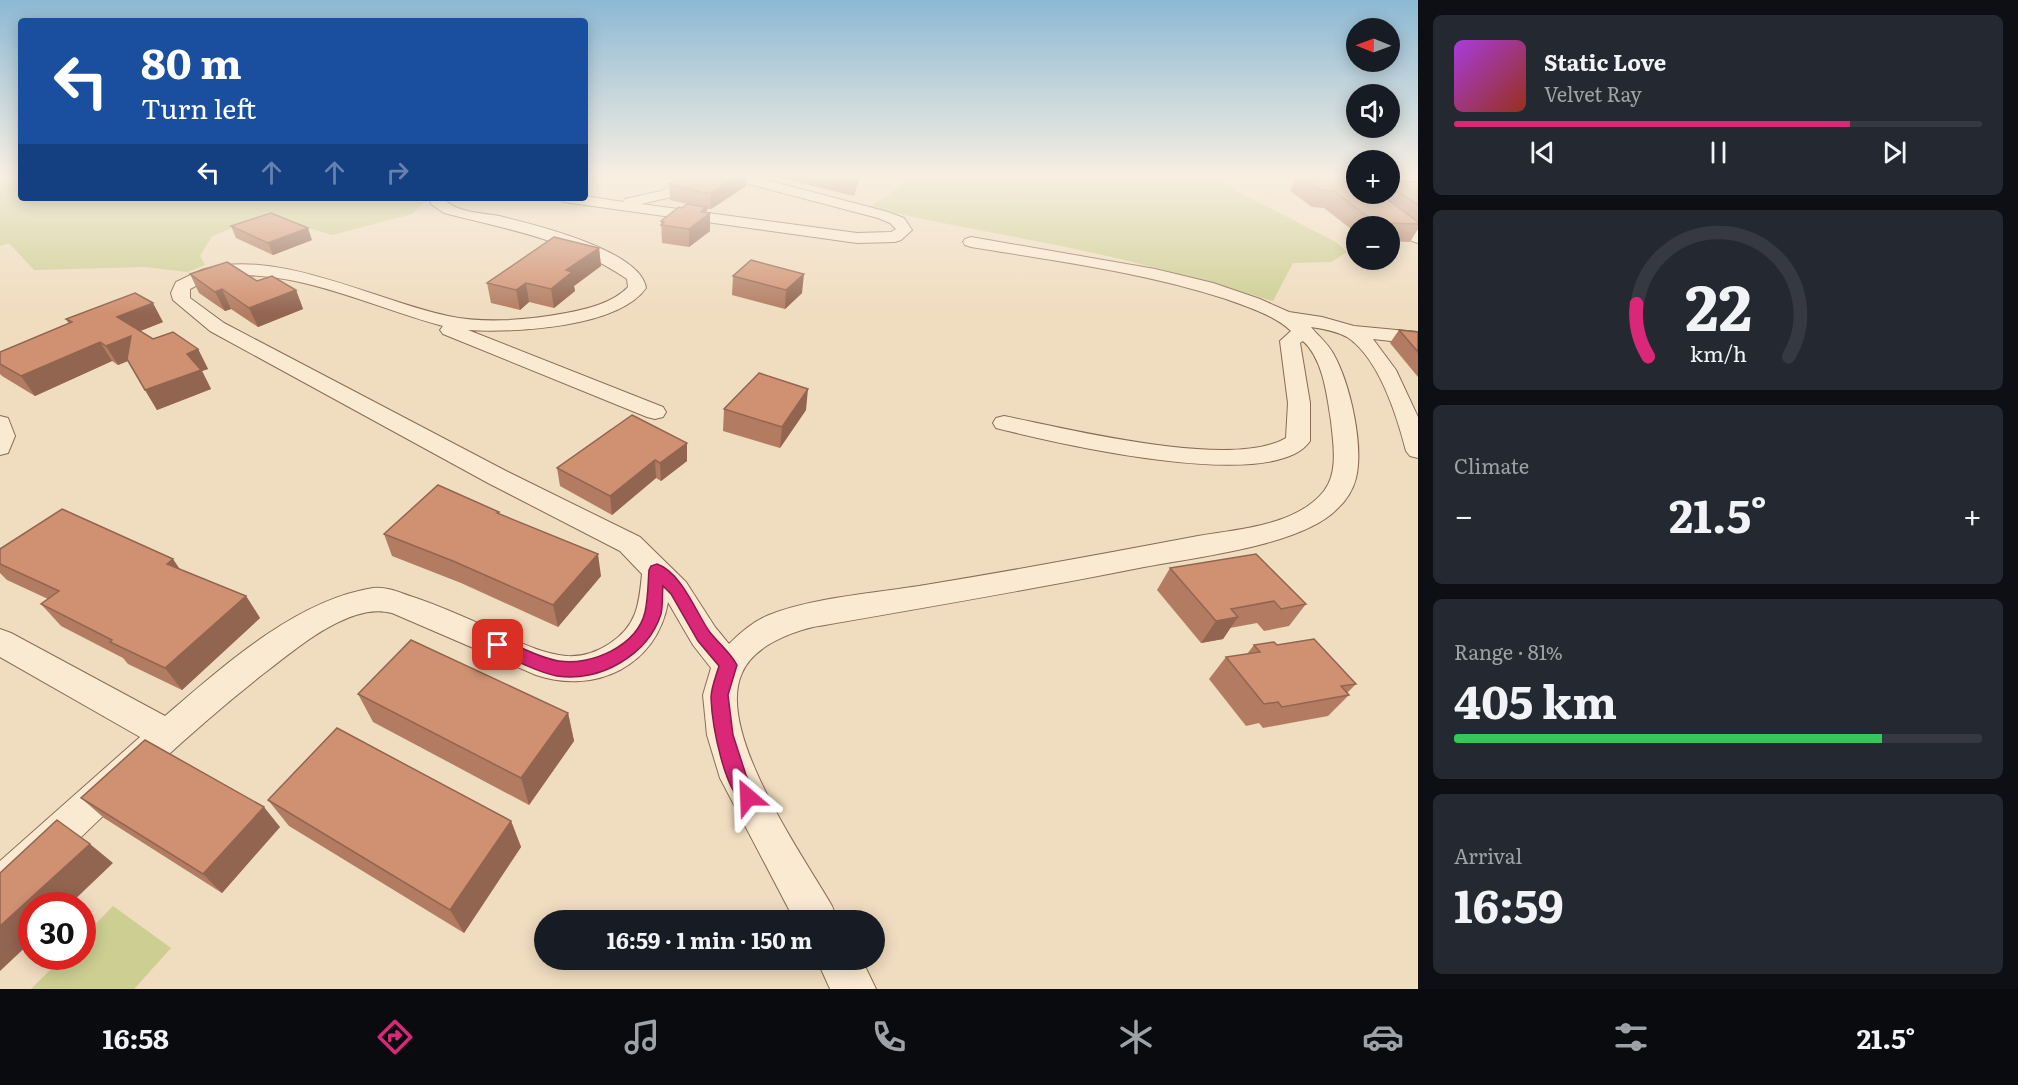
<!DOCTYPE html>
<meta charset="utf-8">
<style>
body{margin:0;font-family:Literata,serif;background:#242831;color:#f1f3f6;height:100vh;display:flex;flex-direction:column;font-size:22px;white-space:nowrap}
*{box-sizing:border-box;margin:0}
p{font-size:20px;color:#9ea1a6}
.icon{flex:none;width:33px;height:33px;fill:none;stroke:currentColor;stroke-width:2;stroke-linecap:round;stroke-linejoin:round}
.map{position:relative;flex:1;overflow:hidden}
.drawer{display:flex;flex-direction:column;gap:15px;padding:15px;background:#0d0f14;width:600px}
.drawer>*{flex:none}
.hud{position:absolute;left:18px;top:18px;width:570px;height:183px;border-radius:6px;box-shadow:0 3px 15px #0003;background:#1a4fa0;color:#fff;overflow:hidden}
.needle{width:39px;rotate:271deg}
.buttons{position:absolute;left:1346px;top:18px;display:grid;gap:12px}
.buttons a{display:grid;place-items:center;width:54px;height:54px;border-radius:50%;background:#171b24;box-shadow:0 3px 15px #0003;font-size:30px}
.speed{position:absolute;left:18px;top:892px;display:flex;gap:12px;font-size:30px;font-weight:700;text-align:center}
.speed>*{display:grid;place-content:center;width:78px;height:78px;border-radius:50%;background:#171b24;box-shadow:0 3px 15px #0003;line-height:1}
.speed .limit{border:9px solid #d22;background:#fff;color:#111}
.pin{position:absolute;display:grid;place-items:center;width:51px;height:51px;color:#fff;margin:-26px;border-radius:12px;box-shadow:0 3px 9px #0006}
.me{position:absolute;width:66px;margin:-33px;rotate:334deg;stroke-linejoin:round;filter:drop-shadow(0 0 4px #0008)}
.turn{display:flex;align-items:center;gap:21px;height:126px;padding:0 24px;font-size:27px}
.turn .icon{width:78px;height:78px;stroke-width:2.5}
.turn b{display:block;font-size:42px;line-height:51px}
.lanes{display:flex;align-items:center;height:57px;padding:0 24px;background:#0003;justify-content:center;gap:30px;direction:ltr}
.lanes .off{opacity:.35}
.big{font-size:45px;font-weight:700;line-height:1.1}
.drawer .card{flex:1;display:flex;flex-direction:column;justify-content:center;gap:9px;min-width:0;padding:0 21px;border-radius:9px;background:#242831}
.drawer .dial{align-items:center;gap:0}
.dial svg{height:156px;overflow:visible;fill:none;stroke:#363941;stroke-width:7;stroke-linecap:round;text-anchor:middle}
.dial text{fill:#f1f3f6;stroke:none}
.song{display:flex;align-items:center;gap:18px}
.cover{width:72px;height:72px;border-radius:9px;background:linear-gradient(135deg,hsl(280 70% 55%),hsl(10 70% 35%))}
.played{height:6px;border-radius:3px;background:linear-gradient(90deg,#db2777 75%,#363941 75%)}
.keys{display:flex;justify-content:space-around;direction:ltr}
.heat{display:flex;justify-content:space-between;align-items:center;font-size:33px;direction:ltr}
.charge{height:9px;border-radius:4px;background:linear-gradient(90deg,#34c759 81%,#363941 0)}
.trip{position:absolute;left:534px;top:910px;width:351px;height:60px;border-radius:30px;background:#171b24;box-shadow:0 3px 15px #0003;font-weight:700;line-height:60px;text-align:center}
.tab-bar{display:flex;height:96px;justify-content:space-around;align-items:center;background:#090b0e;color:#9ea1a6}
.tab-bar .icon{width:42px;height:42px}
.tab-bar .on{color:#db2777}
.tab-bar b{font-size:27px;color:#f1f3f6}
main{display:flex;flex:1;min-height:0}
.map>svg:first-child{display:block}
</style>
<main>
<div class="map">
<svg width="1418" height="989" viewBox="0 0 1418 989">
<rect width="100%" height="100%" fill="#f0dcbf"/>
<g fill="#cdce92">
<polygon points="0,175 21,175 21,198 372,198 424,202 412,214 332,235 266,215 212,236 200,256 205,265 187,272 145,267 34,270 9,243 0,246"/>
<path d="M897 175H1205L1336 242 1347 252 1331 262 1293 263 1273 301C1196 278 1120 257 1041 242 984 231 927 221 870 207L911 179Z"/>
<polygon points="113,906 171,948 134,989 31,989 63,957 82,957 83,937"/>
</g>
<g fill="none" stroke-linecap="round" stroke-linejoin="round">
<defs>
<g id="minor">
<polygon points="689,175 706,175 671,197 641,204 857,233 891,232 896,229 890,223 878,218 734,180 732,177 748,175 888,212 904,218 912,230 901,240 895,242 857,243 564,202 557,198 585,196 623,202 625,199 661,191"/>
<polygon points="1355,191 1356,194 1369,194 1418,230 1418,243 1412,241 1355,197 1353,194"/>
<path d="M430 198H444C452 212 483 213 499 216 532 224 641 250 646 288 618 328 513 333 468 330L663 407 666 412 663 417 655 419 647 417 443 334 440 330 443 326C373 308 288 264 215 278 207 279 198 285 190 289V298L224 323 506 471 640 537 686 582 715 627 729 644C741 632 754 621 769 615 814 597 877 593 925 585 1017 570 1108 553 1198 536 1239 529 1296 526 1324 491 1339 472 1333 442 1331 421 1327 395 1323 359 1303 341L1300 343 1310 403V441C1274 495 1052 442 996 428L993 423 996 418 1004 416C1069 429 1231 470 1286 438L1288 403 1280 341 1291 331C1274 315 1248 307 1226 299 1143 272 1056 261 971 247L965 245 963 242 965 239 971 237 1155 269 1213 283 1260 299 1289 312 1322 317 1354 326 1418 332V344L1373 339 1396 370 1418 417V458L1410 456 1406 451C1397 416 1379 358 1347 337 1336 331 1324 329 1311 327 1319 337 1328 343 1334 355 1350 384 1364 445 1356 478 1353 490 1346 501 1337 509 1301 546 1195 557 1144 567 1034 589 923 608 813 627 788 633 753 647 742 673 715 731 802 854 832 906L838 921H795L720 778 707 735 703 695 711 668 693 645 668 602C657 666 595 695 536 675L392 613C379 610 368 611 356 615 324 625 293 651 267 671 177 741 96 823 14 902L0 908V861L140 737 0 657V629L11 633 165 716C222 667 296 600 373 588 386 586 401 593 413 597 440 606 467 618 493 630 515 640 541 654 566 656 582 657 595 653 609 644 637 626 639 605 642 574L620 551 488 483 210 331 173 300 171 293 176 282C185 278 195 272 205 269 278 248 376 301 448 316 486 324 528 320 566 313 587 309 613 303 628 287L627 279C568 239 511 230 444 213L431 204Z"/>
<polygon points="0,416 8,418 15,436 8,453 0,455"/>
<polygon points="817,960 862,960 876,989 830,989"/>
</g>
</defs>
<use href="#minor" stroke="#896c56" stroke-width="2"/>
<use href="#minor" fill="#fbead2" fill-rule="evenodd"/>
</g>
<g fill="#b37c62">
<polygon points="768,175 859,175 854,196"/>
<polygon points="1298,175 1317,175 1356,194 1389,194 1389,180 1418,182 1418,229 1410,242 1389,241 1389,226 1356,226 1356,233 1324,208 1312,207 1290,191"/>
<polygon points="669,184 746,186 711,209 708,209 706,213 710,213 710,231 689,247 662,243 661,221 687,204 670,200"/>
<polygon points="231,226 312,240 273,255 236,238"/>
<polygon points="599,248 601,266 574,286 575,291 554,308 529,302 520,310 491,303 487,283"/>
<polygon points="190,274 257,281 296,290 303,309 258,327 231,309 225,311 199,293"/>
<polygon points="733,276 802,293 785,309 732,295"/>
<polygon points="66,319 163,322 140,331 153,339 198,349 208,369 202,371 211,389 157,410 128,361 118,365 112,361 35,396 2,376 0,374 0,352 69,324"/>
<polygon points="1399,330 1418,332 1418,377 1390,343"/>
<polygon points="724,409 806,410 780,448 723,431"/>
<polygon points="611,429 687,461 661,481 656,478 612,515 560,486 557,468"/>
<polygon points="499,514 601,576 558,627 461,583 392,556 384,534"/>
<polygon points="0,549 180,569 246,596 260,618 182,690 128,664 123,658 61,626 41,604 48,599 7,580 0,573"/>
<polygon points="1170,568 1306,604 1289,626 1264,631 1257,623 1230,628 1223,639 1201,643 1157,590"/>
<polygon points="1254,645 1277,645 1356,684 1347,693 1349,695 1328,716 1263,728 1259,723 1246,726 1209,679 1226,657 1247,654"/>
<polygon points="358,694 568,713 574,741 529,805 373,722"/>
<polygon points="81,798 280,827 222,893 104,818"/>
<polygon points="268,800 511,821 521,847 464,933 289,826"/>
</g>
<g fill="#926550">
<polygon points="739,175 747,175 746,186 711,209 711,193"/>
<polygon points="858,175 859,175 858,182 854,196"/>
<polygon points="706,207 706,216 710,213 710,231 689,247 689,229 701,212"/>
<polygon points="308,228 312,240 273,255 268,243"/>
<polygon points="599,248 601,266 574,286 575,291 554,308 551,289 566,270"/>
<polygon points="804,274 802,293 785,309 786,290"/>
<polygon points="526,283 529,302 520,310 516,290"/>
<polygon points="222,289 231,309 225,311 215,292"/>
<polygon points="296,290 303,309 258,327 249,308"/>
<polygon points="153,303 163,322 128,336 117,317"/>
<polygon points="131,336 142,355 118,365 106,346"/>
<polygon points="100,342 112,361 35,396 21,376"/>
<polygon points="198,349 208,369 202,371 211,389 157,410 145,390 187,354"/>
<polygon points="808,389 806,410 780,448 782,427"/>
<polygon points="687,443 687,461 661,481 660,463"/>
<polygon points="655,460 656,478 612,515 610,496"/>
<polygon points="598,554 601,576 558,627 553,605"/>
<polygon points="173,559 188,581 167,564"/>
<polygon points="246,596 260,618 182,690 165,668"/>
<polygon points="1238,617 1223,639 1201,643 1216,621"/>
<polygon points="568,713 574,741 529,805 521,778"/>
<polygon points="264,807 280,827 222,893 203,874"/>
<polygon points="511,821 521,847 464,933 450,910"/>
<polygon points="90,844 113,863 68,906 32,906 32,941 0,971 0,926"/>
</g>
<g fill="#d09072" stroke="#926550" stroke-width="1.5">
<polygon points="684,175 739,175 711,193 705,192 708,194 669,184"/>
<polygon points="825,175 858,175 856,182"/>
<polygon points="1299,175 1356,177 1356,194 1380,194 1418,222 1418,224 1383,223 1378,219 1371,219 1334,191 1321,190"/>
<polygon points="1389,180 1418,182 1418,205 1389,185"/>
<polygon points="687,204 706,207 701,212 710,213 689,229 661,225 664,222 661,221 679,207 682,208"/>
<polygon points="271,213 308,228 268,243 231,226"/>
<polygon points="554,237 599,248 566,270 572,272 551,289 526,283 516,290 487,283"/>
<polygon points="751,260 804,274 786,290 733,276"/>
<polygon points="227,262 257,281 272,276 296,290 249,308 222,289 215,292 190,274"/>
<polygon points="135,293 153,303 117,317 153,339 173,332 198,349 187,354 201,370 145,390 127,359 131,336 106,346 100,342 21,376 0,364 0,352 72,322 66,319"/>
<polygon points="1399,330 1418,332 1418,352"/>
<polygon points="759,373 808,389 782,427 724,409"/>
<polygon points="632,415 687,443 660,463 655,460 610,496 557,468"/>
<polygon points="438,485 499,512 497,513 598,554 553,605 453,561 384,534"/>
<polygon points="62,509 173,559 167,564 246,596 165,668 110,642 112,640 41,604 59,591 0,564 0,549"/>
<polygon points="1256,554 1306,604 1281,609 1274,601 1231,609 1238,617 1216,621 1170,568"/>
<polygon points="1314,639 1356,684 1341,686 1349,695 1282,707 1278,702 1264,704 1226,657 1260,652 1254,645 1274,642 1277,645"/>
<polygon points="411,640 568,713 521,778 358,694"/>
<polygon points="337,728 511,821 450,910 268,800"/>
<polygon points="145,740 264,807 203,874 81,798"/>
<polygon points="57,820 90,844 0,926 0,873"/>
</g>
<linearGradient id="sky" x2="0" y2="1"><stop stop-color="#8cb9d4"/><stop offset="0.56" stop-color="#f8efe2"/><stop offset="1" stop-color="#f8efe2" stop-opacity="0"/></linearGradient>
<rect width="1418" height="314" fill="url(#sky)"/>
<path fill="#db2777" stroke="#8e194d" stroke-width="1.5" d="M657 564C681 572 696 612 709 631 718 643 730 652 737 665L728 695 733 735 746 775 758 797 755 803 748 806C724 796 712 723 711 698 711 688 716 676 719 666L698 641 671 594 663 586C662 595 663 605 661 614 648 655 599 683 557 676 535 672 512 658 492 650L489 645 492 640 498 638C518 645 538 658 559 661 591 666 637 646 645 612 648 599 648 583 649 570L651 566Z"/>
</svg>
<div class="buttons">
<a><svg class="needle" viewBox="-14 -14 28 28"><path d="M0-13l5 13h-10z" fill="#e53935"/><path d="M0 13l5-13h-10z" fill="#9ea1a6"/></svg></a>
<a><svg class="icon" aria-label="sound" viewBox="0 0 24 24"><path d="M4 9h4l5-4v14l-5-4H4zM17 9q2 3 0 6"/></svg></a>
<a>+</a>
<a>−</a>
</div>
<div class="speed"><div class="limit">30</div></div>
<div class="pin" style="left:498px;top:645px;background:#d93025"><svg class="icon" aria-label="arrive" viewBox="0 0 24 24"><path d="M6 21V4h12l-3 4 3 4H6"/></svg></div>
<svg class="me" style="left:748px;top:797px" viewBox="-20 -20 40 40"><path d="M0-17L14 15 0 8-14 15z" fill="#db2777" stroke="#fff" stroke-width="4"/></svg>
<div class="trip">16:59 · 1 min · 150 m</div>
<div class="hud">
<div class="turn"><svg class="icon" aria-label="left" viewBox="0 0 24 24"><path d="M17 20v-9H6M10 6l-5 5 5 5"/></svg><div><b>80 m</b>Turn left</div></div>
<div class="lanes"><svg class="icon" aria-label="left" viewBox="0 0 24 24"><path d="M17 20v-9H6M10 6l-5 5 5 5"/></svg><svg class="icon off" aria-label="ahead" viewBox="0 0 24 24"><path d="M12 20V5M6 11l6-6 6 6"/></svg><svg class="icon off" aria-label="ahead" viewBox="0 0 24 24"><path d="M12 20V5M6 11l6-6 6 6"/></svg><svg class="icon off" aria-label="right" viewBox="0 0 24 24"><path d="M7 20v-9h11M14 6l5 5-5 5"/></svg></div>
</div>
</div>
<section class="drawer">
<div class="card">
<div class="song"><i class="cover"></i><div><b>Static Love</b><p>Velvet Ray</p></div></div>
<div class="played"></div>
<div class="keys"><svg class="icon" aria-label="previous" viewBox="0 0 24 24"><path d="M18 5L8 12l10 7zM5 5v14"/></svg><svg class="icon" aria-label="pause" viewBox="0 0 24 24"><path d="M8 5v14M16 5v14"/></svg><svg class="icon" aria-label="next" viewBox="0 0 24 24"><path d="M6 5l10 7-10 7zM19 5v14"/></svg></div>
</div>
<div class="card dial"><svg viewBox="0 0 100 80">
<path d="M14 69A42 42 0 1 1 86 69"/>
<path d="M14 69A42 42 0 0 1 8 42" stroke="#db2777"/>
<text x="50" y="56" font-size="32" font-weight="700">22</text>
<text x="50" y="72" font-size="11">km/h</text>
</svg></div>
<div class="card"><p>Climate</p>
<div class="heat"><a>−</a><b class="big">21.5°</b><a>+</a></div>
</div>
<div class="card"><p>Range · 81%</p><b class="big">405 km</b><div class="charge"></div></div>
<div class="card"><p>Arrival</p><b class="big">16:59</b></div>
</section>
</main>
<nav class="tab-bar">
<b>16:58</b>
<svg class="icon on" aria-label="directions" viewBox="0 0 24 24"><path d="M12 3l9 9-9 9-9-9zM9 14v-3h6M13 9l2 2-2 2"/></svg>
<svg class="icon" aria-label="music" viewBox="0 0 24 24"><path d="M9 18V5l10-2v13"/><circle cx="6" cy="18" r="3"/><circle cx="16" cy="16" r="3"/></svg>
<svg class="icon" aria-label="phone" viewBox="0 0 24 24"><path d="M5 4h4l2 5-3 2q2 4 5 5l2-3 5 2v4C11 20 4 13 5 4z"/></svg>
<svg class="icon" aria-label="climate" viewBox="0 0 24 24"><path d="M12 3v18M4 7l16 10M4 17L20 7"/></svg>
<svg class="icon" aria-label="car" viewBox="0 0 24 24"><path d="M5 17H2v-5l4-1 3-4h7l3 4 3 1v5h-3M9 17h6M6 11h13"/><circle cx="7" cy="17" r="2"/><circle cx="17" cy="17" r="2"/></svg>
<svg class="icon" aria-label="filters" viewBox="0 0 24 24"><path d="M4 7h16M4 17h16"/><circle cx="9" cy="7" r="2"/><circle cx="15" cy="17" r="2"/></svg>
<b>21.5°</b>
</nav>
